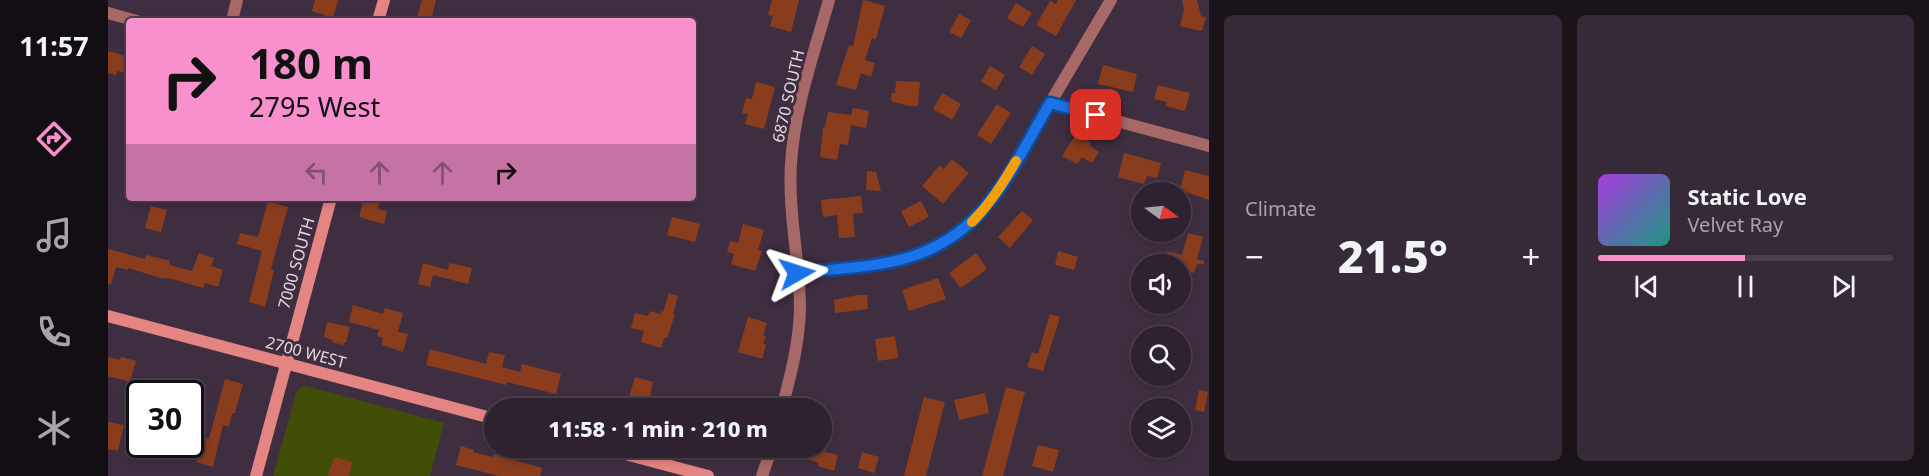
<!DOCTYPE html>
<meta charset="utf-8">
<style>
body{margin:0;font-family:"Noto Sans",sans-serif;background:#372a38;color:#f1f3f6;height:100vh;display:flex;flex-direction:column;font-size:22px;white-space:nowrap}
*{box-sizing:border-box;margin:0}
p{font-size:20px;color:#a7a4ab}
.icon{flex:none;width:33px;height:33px;fill:none;stroke:currentColor;stroke-width:2;stroke-linecap:round;stroke-linejoin:round}
.map{position:relative;flex:1;overflow:hidden}
.drawer{display:flex;flex-direction:column;gap:15px;padding:15px;background:#1a131a;width:720px}
.drawer>*{flex:none}
.guide{position:absolute;left:18px;top:18px;width:570px;height:183px;border-radius:6px;box-shadow:0 3px 9px #0003,0 0 0 2px #4a3f4c;background:#f790cd;color:#111;overflow:hidden}
.needle{width:39px;rotate:105deg}
.tools{position:absolute;left:1023px;top:182px;display:grid;gap:12px}
.tools a{display:grid;place-items:center;width:60px;height:60px;border-radius:50%;background:#2f2230;box-shadow:0 3px 9px #0003,0 0 0 2px #4a3f4c;font-size:30px}
.speed{position:absolute;left:18px;top:380px;display:flex;gap:12px;font-size:30px;font-weight:700;text-align:center}
.speed>*{display:grid;place-content:center;width:78px;height:78px;border-radius:50%;background:#2f2230;box-shadow:0 3px 9px #0003,0 0 0 2px #4a3f4c;line-height:1}
.speed .limit{border:3px solid #111;border-radius:9px;background:#fff;color:#111}
.pin{position:absolute;display:grid;place-items:center;width:51px;height:51px;color:#fff;margin:-26px;border-radius:12px;box-shadow:0 3px 9px #0006}
.me{position:absolute;width:66px;margin:-33px;rotate:84deg;stroke-linejoin:round;filter:drop-shadow(0 0 4px #0008)}
.turn{display:flex;align-items:center;gap:21px;height:126px;padding:0 24px;font-size:27px}
.turn .icon{width:78px;height:78px;stroke-width:2.5}
.turn b{display:block;font-size:42px;line-height:51px}
.lanes{display:flex;align-items:center;height:57px;padding:0 24px;background:#0003;justify-content:center;gap:30px;direction:ltr}
.lanes .off{opacity:.35}
.big{font-size:45px;font-weight:800;line-height:1.1}
.drawer .widget{flex:1;display:flex;flex-direction:column;justify-content:center;gap:9px;min-width:0;padding:0 21px;border-radius:9px;background:#372a38}
.song{display:flex;align-items:center;gap:18px}
.cover{width:72px;height:72px;border-radius:9px;background:linear-gradient(135deg,hsl(280 70% 55%),hsl(170 70% 35%))}
.played{height:6px;border-radius:3px;background:linear-gradient(90deg,#f790cd 50%,#4a3f4c 50%)}
.keys{display:flex;justify-content:space-around;direction:ltr}
.heat{display:flex;justify-content:space-between;align-items:center;font-size:33px;direction:ltr}
.drawer .tiles{flex:1;display:grid;gap:15px;grid-template-columns:repeat(2,1fr)}
.trip{position:absolute;left:376px;top:398px;width:348px;height:60px;border-radius:30px;background:#2f2230;box-shadow:0 3px 9px #0003,0 0 0 2px #4a3f4c;font-weight:800;line-height:60px;text-align:center}
main{display:flex;flex:1;min-height:0}
.dock{display:flex;flex-direction:column;width:108px;justify-content:space-around;align-items:center;background:#130e13;color:#a7a4ab}
.dock .icon{width:42px;height:42px}
.dock .selected{color:#f790cd}
.dock b{font-size:27px;color:#f1f3f6}
.map>svg:first-child{display:block}
</style>
<main>
<nav class="dock">
<b>11:57</b>
<svg class="icon selected" aria-label="directions" viewBox="0 0 24 24"><path d="M12 3l9 9-9 9-9-9zM9 14v-3h6M13 9l2 2-2 2"/></svg>
<svg class="icon" aria-label="music" viewBox="0 0 24 24"><path d="M9 18V5l10-2v13"/><circle cx="6" cy="18" r="3"/><circle cx="16" cy="16" r="3"/></svg>
<svg class="icon" aria-label="phone" viewBox="0 0 24 24"><path d="M5 4h4l2 5-3 2q2 4 5 5l2-3 5 2v4C11 20 4 13 5 4z"/></svg>
<svg class="icon" aria-label="climate" viewBox="0 0 24 24"><path d="M12 3v18M4 7l16 10M4 17L20 7"/></svg>
</nav>
<div class="map">
<svg width="1101" height="476" viewBox="0 0 1101 476">
<rect width="100%" height="100%" fill="#3f2e40"/>
<polygon fill="#414e08" points="198,386 336,423 322,476 165,476 188,393 193,387"/>
<g fill="#8a3d1d">
<polygon points="207,0 230,0 225,18 204,11"/>
<polygon points="314,0 328,0 323,21 308,21"/>
<polygon points="664,0 691,0 683,32 662,26 665,16 660,15"/>
<polygon points="755,0 777,6 768,39 764,38 757,60 767,63 763,77 753,73 748,90 728,85 741,45 745,46"/>
<polygon points="950,0 968,0 948,36 928,25 942,1 948,4"/>
<polygon points="1074,0 1089,0 1093,16 1098,17 1094,31 1072,26 1076,10"/>
<polygon points="908,3 924,13 915,27 899,18"/>
<polygon points="851,14 863,20 853,38 841,32"/>
<polygon points="924,46 937,54 924,75 911,67"/>
<polygon points="0,51 21,57 21,74 9,71 8,75 0,73"/>
<polygon points="995,65 1029,74 1025,92 990,84"/>
<polygon points="882,66 897,75 888,90 873,82"/>
<polygon points="788,81 812,82 810,106 800,106 783,101 784,93 787,93"/>
<polygon points="648,82 667,87 656,129 637,124 640,114 634,113 638,98 644,99"/>
<polygon points="1050,85 1082,93 1077,111 1058,106 1059,102 1046,99"/>
<polygon points="834,93 853,104 844,120 825,109"/>
<polygon points="889,104 903,113 883,144 869,135"/>
<polygon points="745,108 761,111 758,128 743,125 740,145 732,144 729,160 712,157 715,127 717,127 720,112 743,115"/>
<polygon points="968,134 983,143 982,146 991,152 984,163 974,157 969,164 954,156"/>
<polygon points="1016,153 1053,163 1049,178 1039,176 1036,184 1010,177"/>
<polygon points="844,159 861,173 835,204 814,186 832,165 836,169"/>
<polygon points="1077,170 1101,176 1101,200 1072,190"/>
<polygon points="759,171 768,172 773,191 758,190"/>
<polygon points="753,196 755,213 745,214 747,237 731,238 729,215 715,217 713,200"/>
<polygon points="256,198 272,198 270,209 279,211 276,224 251,217"/>
<polygon points="160,201 180,207 163,269 166,270 157,307 141,302 154,251 129,244 132,233 150,237"/>
<polygon points="813,201 821,217 801,227 793,211"/>
<polygon points="43,206 59,210 53,232 37,228"/>
<polygon points="914,211 925,220 902,248 890,237"/>
<polygon points="564,217 592,224 587,242 559,235"/>
<polygon points="635,224 656,230 650,250 654,251 647,271 623,264 626,254 619,252 622,241 630,243"/>
<polygon points="1080,233 1095,237 1089,259 1096,261 1096,264 1089,264 1086,273 1072,269 1072,264 1055,264 1059,251 1074,255"/>
<polygon points="0,249 37,259 38,255 62,261 61,265 84,271 91,253 106,258 103,266 115,270 110,287 97,283 95,288 64,279 56,278 56,279 20,268 20,270 8,267 3,284 0,284"/>
<polygon points="950,251 970,257 966,270 947,265"/>
<polygon points="868,253 879,269 853,288 841,273"/>
<polygon points="315,263 340,270 341,263 364,268 360,284 325,275 322,287 310,284"/>
<polygon points="830,278 838,299 801,311 794,290"/>
<polygon points="561,293 570,296 565,314 567,315 559,338 556,338 553,348 533,342 536,331 523,328 527,313 540,316 542,311 552,314 553,311 555,312"/>
<polygon points="749,295 759,295 760,309 727,313 726,300"/>
<polygon points="245,305 275,314 277,308 295,313 290,332 300,334 295,352 274,345 275,338 269,336 271,330 241,322"/>
<polygon points="942,314 952,317 935,371 919,367 924,352 930,354"/>
<polygon points="640,317 659,323 655,335 658,336 655,344 658,345 654,359 630,352"/>
<polygon points="219,322 242,327 238,343 236,343 235,345 224,342 225,340 216,337"/>
<polygon points="787,336 790,358 770,361 767,339"/>
<polygon points="322,349 378,364 381,352 397,355 394,367 412,372 414,364 453,374 448,394 399,382 398,385 318,365"/>
<polygon points="0,357 12,360 13,357 28,361 22,382 0,376"/>
<polygon points="527,377 545,382 540,408 518,408"/>
<polygon points="117,379 135,384 127,413 124,413 121,427 115,425 105,467 89,462 95,438 101,439"/>
<polygon points="898,387 917,392 895,476 874,476"/>
<polygon points="1091,390 1100,392 1096,412 1087,410"/>
<polygon points="877,393 881,413 851,420 846,400"/>
<polygon points="816,397 837,402 818,476 796,476"/>
<polygon points="0,422 16,425 10,451 0,449"/>
<polygon points="930,445 951,450 945,472 924,466"/>
<polygon points="353,446 366,450 365,452 385,457 385,454 434,468 432,476 391,476 348,465"/>
<polygon points="697,447 719,447 717,452 730,455 726,471 710,466 711,463 694,458"/>
<polygon points="754,452 771,457 766,473 750,468"/>
<polygon points="226,457 244,462 241,476 220,476"/>
</g>
<g fill="none" stroke-linecap="round" stroke-linejoin="round">
<g stroke="#a66967" stroke-width="12">
<polyline points="0,13 29,21"/>
<polyline points="124,21 129,0"/>
<polyline points="942,103 1101,146"/>
<path d="M689 273C747 267 807 266 856 229 870 218 881 203 892 188L1003 0"/>
<path d="M674 408C683 374 692 340 692 305 691 258 680 211 683 164 686 109 706 53 721 0"/>
<polyline points="654,476 664,447"/>
</g>
<g stroke="#e58583" stroke-width="12">
<polyline points="270,21 276,0"/>
<polyline points="0,316 387,419"/>
<polyline points="491,447 600,476"/>
<polyline points="148,476 223,198"/>
</g>
</g>
<g fill="none" stroke-linecap="round" stroke-linejoin="round">
<defs>
<path id="route" d="M689 273C724 269 761 268 795 259 877 237 902 171 942 103L988 115"/>
</defs>
<use href="#route" stroke="#114b97" stroke-width="15"/>
<use href="#route" stroke="#1a73e8" stroke-width="10"/>
<path stroke="#f59e0b" stroke-width="10" d="M864 222C882 204 895 183 908 161"/>
</g>
<g text-anchor="middle" stroke-width="6" stroke-linejoin="round" paint-order="stroke">
<g font-size="16" fill="#e4d9e4" stroke="#3f2e40">
<text transform="translate(680 96) rotate(-77)" y="6">6870 SOUTH</text>
<text transform="translate(188 263) rotate(-74)" y="6">7000 SOUTH</text>
<text transform="translate(198 352) rotate(15)" y="6">2700 WEST</text>
</g>
</g>
</svg>
<div class="tools">
<a><svg class="needle" viewBox="-14 -14 28 28"><path d="M0-13l5 13h-10z" fill="#e53935"/><path d="M0 13l5-13h-10z" fill="#a7a4ab"/></svg></a>
<a><svg class="icon" aria-label="sound" viewBox="0 0 24 24"><path d="M4 9h4l5-4v14l-5-4H4zM17 9q2 3 0 6"/></svg></a>
<a><svg class="icon" aria-label="search" viewBox="0 0 24 24"><circle cx="10" cy="10" r="6"/><path d="M15 15l6 6"/></svg></a>
<a><svg class="icon" aria-label="layers" viewBox="0 0 24 24"><path d="M12 4l9 5-9 5-9-5zM3 14l9 5 9-5"/></svg></a>
</div>
<div class="speed"><div class="limit">30</div></div>
<div class="pin" style="left:988px;top:115px;background:#d93025"><svg class="icon" aria-label="arrive" viewBox="0 0 24 24"><path d="M6 21V4h12l-3 4 3 4H6"/></svg></div>
<svg class="me" style="left:689px;top:273px" viewBox="-20 -20 40 40"><path d="M0-17L14 15 0 8-14 15z" fill="#1a73e8" stroke="#fff" stroke-width="4"/></svg>
<div class="trip">11:58 · 1 min · 210 m</div>
<div class="guide">
<div class="turn"><svg class="icon" aria-label="right" viewBox="0 0 24 24"><path d="M7 20v-9h11M14 6l5 5-5 5"/></svg><div><b>180 m</b>2795 West</div></div>
<div class="lanes"><svg class="icon off" aria-label="left" viewBox="0 0 24 24"><path d="M17 20v-9H6M10 6l-5 5 5 5"/></svg><svg class="icon off" aria-label="ahead" viewBox="0 0 24 24"><path d="M12 20V5M6 11l6-6 6 6"/></svg><svg class="icon off" aria-label="ahead" viewBox="0 0 24 24"><path d="M12 20V5M6 11l6-6 6 6"/></svg><svg class="icon" aria-label="right" viewBox="0 0 24 24"><path d="M7 20v-9h11M14 6l5 5-5 5"/></svg></div>
</div>
</div>
<section class="drawer">
<div class="tiles">
<div class="widget"><p>Climate</p>
<div class="heat"><a>−</a><b class="big">21.5°</b><a>+</a></div>
</div>
<div class="widget">
<div class="song"><i class="cover"></i><div><b>Static Love</b><p>Velvet Ray</p></div></div>
<div class="played"></div>
<div class="keys"><svg class="icon" aria-label="previous" viewBox="0 0 24 24"><path d="M18 5L8 12l10 7zM5 5v14"/></svg><svg class="icon" aria-label="pause" viewBox="0 0 24 24"><path d="M8 5v14M16 5v14"/></svg><svg class="icon" aria-label="next" viewBox="0 0 24 24"><path d="M6 5l10 7-10 7zM19 5v14"/></svg></div>
</div>
</div>
</section>
</main>
